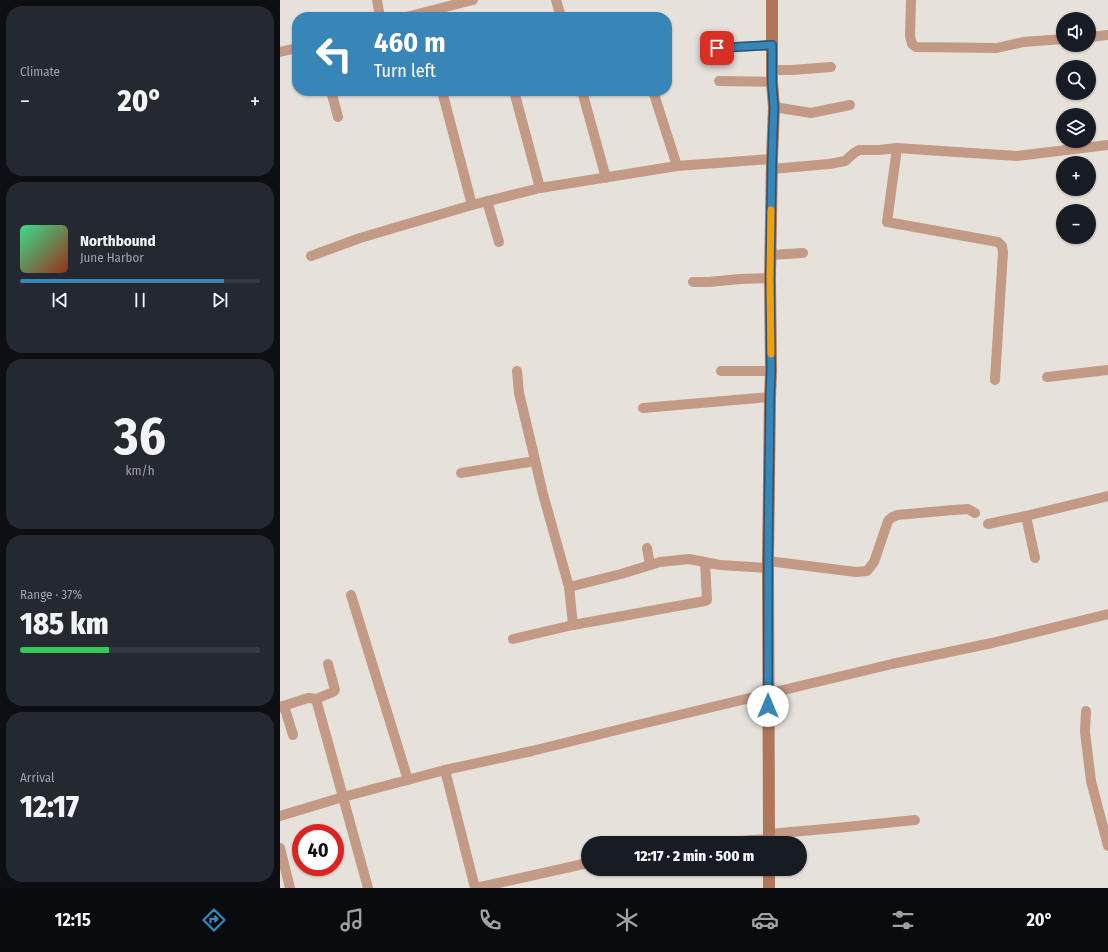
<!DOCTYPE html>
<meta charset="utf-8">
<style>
body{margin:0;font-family:"Fira Sans Condensed",sans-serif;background:#242831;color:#f1f3f6;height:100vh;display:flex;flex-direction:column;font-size:15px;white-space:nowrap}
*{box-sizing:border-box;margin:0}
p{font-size:13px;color:#9ea1a6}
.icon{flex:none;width:22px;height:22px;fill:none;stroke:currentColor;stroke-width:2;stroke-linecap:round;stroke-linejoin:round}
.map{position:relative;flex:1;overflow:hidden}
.sheet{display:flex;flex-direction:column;gap:6px;padding:6px;background:#0d0f14;width:280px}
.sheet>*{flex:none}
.banner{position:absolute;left:12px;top:12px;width:380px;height:84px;border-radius:16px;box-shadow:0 1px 3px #0004;background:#3885b8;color:#fff;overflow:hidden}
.fabs{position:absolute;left:776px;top:12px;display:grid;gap:8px}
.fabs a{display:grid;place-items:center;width:40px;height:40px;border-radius:50%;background:#171b24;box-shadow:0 1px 3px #0004;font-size:20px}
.speed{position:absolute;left:12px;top:824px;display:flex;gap:8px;font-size:20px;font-weight:700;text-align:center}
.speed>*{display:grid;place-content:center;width:52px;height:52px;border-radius:50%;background:#171b24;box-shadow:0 1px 3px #0004;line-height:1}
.speed .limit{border:6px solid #d22;background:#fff;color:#111}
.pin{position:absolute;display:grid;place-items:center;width:34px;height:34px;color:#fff;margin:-17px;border-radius:8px;box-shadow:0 2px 6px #0006}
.me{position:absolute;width:44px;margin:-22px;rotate:0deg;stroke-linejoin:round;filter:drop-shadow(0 0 3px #0008)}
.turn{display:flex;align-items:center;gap:14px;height:84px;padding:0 16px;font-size:18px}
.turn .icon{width:52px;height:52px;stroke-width:2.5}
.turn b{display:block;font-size:28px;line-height:34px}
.big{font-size:30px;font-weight:800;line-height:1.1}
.sheet .widget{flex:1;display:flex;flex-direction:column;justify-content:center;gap:6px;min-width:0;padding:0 14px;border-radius:16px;background:#242831}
.sheet .dial{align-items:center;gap:0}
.dial b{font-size:52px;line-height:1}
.song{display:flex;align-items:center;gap:12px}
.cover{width:48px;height:48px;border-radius:6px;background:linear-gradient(135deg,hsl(150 70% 55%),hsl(10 70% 35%))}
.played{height:4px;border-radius:2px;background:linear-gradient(90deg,#3885b8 85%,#363941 85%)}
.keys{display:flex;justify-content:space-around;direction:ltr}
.heat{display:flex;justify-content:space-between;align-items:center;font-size:22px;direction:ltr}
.charge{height:6px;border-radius:3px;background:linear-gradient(90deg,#34c759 37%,#363941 0)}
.trip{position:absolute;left:301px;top:836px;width:226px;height:40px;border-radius:20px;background:#171b24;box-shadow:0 1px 3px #0004;font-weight:800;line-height:40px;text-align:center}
.tab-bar{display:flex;height:64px;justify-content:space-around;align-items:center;background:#090b0e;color:#9ea1a6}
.tab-bar .icon{width:28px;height:28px}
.tab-bar .on{color:#3885b8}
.tab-bar b{font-size:18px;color:#f1f3f6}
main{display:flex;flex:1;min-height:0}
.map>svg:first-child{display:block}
</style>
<main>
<section class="sheet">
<div class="widget"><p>Climate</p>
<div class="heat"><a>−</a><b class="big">20°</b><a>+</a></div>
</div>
<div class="widget">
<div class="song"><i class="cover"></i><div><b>Northbound</b><p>June Harbor</p></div></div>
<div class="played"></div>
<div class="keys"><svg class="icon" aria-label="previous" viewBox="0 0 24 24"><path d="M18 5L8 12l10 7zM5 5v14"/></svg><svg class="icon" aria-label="pause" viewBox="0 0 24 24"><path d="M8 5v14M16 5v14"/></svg><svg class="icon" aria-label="next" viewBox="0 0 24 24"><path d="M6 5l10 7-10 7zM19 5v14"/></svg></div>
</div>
<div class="widget dial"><b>36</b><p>km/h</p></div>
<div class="widget"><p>Range · 37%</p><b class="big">185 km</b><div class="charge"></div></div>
<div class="widget"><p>Arrival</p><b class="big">12:17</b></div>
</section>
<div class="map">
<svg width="828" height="888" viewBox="0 0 828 888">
<rect width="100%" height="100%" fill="#e6e1db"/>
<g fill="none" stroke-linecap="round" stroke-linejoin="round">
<g stroke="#c39a86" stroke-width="10">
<polyline points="97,0 100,17"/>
<polyline points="276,0 281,17"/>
<polyline points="631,0 630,36 632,44 636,47 717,48 743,42 783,39"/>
<polyline points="126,17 193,0"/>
<polyline points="809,37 828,35"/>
<polyline points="437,48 492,45"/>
<polyline points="0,52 17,48"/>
<polyline points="492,70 512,70 551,67"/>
<polyline points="439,81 492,82"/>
<polyline points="51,91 58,117"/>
<polyline points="162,91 192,205"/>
<polyline points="234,91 260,188"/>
<polyline points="302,91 326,178"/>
<polyline points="373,91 397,166"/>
<polyline points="494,107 531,113 570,105"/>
<polyline points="617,148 607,222 718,242 722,246 723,252 715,380"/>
<polyline points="492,169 549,164 565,161 574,153 579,150 599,150 617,148 737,156 828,145"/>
<polyline points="207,201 219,242"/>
<polyline points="491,255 523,253"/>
<polyline points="31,256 80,238 192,205 260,188 397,166 492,159"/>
<polyline points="413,282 429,282 460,279 490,278"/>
<polyline points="237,371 239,393 251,443 263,494 289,587 293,625"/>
<polyline points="441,371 491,371"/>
<polyline points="767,377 828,370"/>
<polyline points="363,408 490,397"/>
<polyline points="181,473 255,461"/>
<polyline points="746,516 828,496"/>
<polyline points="708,524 746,516 755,558"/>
<polyline points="367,548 370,565"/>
<polyline points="488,561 576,572 587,571 594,562 608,521 611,518 617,515 673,510 688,509 695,513"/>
<polyline points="289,587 341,574 380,562 409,559 440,565 488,568"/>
<polyline points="71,595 128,780"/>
<polyline points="233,639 293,625 425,601 427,600 425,563"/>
<polyline points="36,699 53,692 55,690 48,664"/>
<polyline points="4,706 13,735"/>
<polyline points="0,707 28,698 36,699 88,888"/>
<polyline points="806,711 805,732 811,781 828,846"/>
<polyline points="165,770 195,888"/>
<polyline points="0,816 63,797 165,770 252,751 349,727 612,664 712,643 828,614"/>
<polyline points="489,834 556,828 635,820"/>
<polyline points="430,843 489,839"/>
<polyline points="0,848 10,888"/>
<polyline points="196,888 308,863"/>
</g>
<g stroke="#b17659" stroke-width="12">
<polyline points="489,843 488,561 490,397 491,371 490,278 492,159 494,107 492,82 492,0"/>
<polyline points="489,869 489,888"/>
</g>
</g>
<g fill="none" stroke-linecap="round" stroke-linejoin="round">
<defs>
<polyline id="route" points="437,48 492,45 492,82 494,107 492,159 490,278 491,371 490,397 488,561 488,706"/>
</defs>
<use href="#route" stroke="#245678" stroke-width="10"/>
<use href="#route" stroke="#3885b8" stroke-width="7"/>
<polyline stroke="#f59e0b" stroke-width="7" points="491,354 490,278 491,210"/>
</g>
</svg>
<div class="fabs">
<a><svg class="icon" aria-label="sound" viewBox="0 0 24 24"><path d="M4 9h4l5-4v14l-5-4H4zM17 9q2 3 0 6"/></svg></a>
<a><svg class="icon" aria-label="search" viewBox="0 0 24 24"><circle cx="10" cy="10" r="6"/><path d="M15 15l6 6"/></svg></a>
<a><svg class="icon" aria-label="layers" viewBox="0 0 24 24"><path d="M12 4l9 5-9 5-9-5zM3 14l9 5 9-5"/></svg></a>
<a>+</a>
<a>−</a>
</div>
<div class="speed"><div class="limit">40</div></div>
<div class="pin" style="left:437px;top:48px;background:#d93025"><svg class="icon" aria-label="arrive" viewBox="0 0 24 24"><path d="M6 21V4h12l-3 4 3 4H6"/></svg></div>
<svg class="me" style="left:488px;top:706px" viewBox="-20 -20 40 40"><circle r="19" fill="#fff"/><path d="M0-13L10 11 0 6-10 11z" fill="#3885b8"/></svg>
<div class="trip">12:17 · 2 min · 500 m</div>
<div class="banner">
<div class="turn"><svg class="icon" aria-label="left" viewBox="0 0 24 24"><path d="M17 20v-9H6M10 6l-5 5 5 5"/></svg><div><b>460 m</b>Turn left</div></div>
</div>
</div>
</main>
<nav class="tab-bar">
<b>12:15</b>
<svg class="icon on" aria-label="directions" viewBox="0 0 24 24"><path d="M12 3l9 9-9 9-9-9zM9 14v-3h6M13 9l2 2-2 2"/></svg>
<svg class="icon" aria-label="music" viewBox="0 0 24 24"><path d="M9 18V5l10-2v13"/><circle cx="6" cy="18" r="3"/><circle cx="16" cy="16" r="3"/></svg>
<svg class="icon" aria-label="phone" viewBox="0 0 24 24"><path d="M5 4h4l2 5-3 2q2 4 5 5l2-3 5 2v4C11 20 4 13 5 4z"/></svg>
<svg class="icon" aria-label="climate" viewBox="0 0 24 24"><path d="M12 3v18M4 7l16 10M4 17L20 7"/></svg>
<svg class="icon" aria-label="car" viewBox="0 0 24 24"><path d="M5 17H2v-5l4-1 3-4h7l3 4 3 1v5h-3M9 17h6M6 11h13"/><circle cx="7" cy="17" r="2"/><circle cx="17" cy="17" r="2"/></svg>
<svg class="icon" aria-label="filters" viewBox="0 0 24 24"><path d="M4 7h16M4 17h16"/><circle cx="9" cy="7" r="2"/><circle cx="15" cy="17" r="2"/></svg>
<b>20°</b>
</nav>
